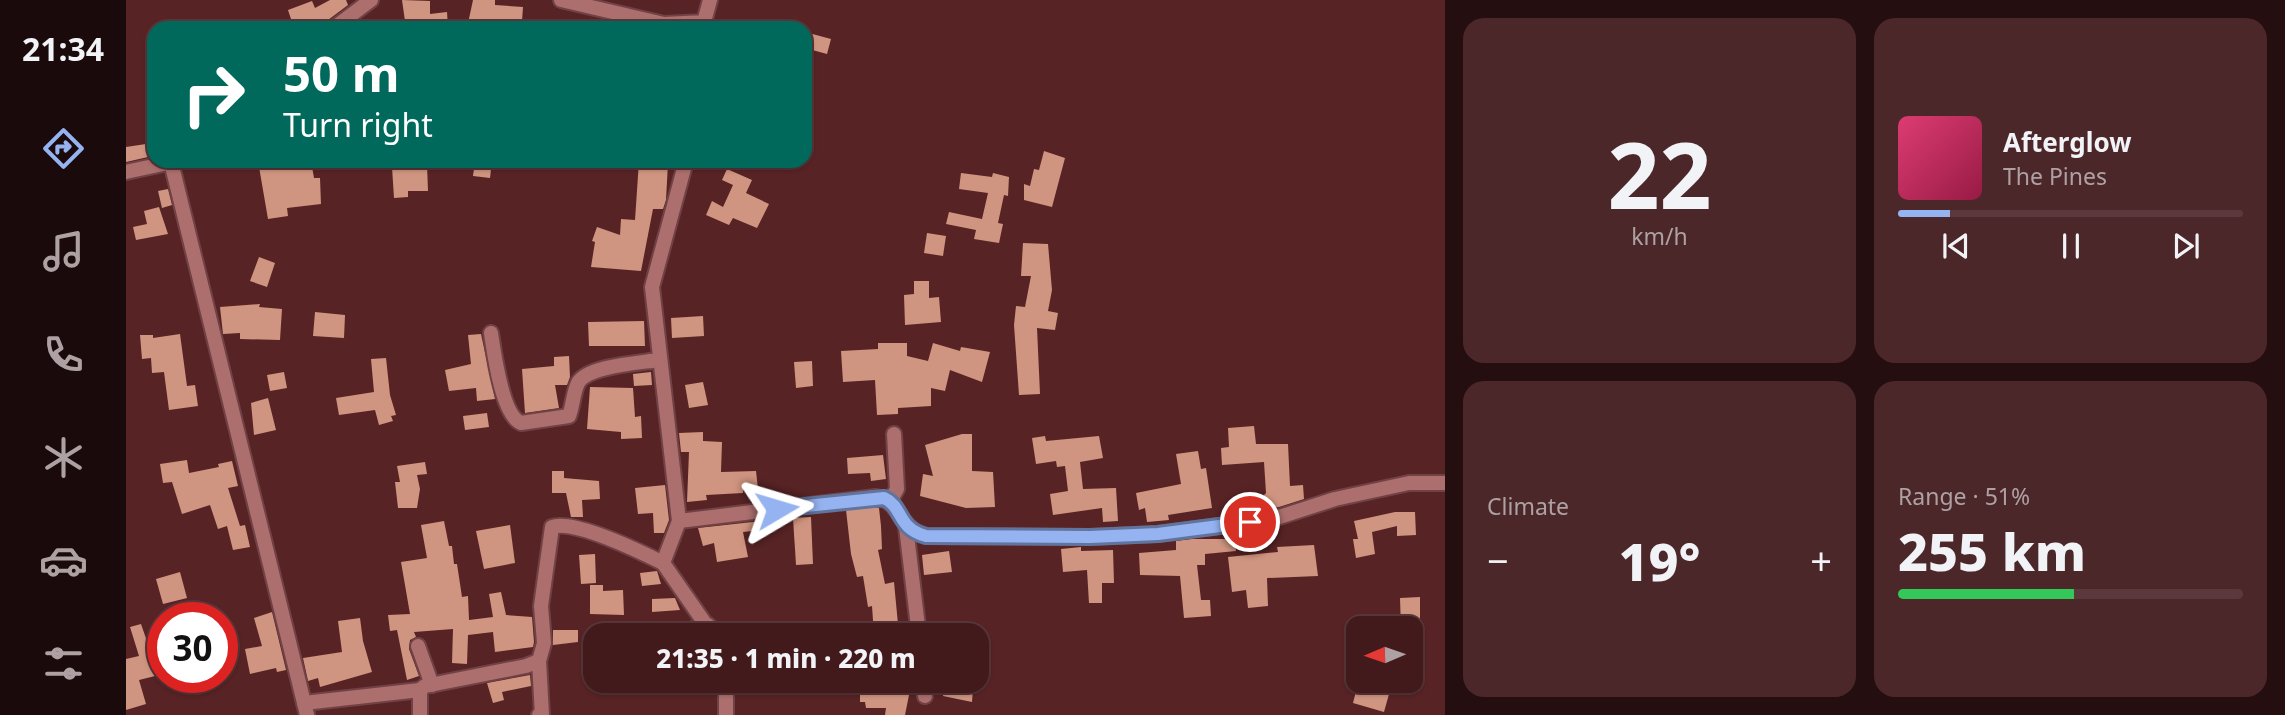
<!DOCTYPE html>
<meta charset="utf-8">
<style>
body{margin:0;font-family:"Noto Sans",sans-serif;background:#4c2729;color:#f1f3f6;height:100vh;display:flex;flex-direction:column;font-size:26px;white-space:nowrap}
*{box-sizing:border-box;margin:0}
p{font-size:23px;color:#aea1a3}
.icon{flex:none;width:38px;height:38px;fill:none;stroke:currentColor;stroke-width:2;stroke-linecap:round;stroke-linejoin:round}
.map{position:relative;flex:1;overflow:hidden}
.sheet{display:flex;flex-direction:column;gap:18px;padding:18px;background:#240e0f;width:840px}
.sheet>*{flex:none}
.hud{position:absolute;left:21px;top:21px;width:665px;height:147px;border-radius:21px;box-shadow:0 2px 5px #0004,0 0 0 2px #5a383b;background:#00695c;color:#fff;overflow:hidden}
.needle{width:46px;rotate:268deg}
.tools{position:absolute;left:1220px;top:616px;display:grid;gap:14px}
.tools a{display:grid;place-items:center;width:77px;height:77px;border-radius:14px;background:#421a1c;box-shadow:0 2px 5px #0004,0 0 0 2px #5a383b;font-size:35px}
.speed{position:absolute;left:21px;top:602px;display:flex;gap:14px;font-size:35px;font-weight:700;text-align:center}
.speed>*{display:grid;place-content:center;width:91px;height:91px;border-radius:50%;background:#421a1c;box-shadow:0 2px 5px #0004,0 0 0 2px #5a383b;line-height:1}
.speed .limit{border:10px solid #d22;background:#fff;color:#111}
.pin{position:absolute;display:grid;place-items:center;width:60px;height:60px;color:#fff;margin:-30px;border:4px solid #fff;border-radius:50%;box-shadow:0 2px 7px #0007}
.me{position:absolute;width:77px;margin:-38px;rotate:83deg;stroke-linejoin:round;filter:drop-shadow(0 0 5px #0008)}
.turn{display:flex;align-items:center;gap:24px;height:147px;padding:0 21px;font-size:32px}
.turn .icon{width:91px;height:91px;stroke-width:2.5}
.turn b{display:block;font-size:49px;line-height:60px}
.big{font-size:52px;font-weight:800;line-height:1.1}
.sheet .widget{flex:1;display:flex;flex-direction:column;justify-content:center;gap:10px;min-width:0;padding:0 24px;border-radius:21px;background:#4c2729}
.sheet .dial{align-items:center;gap:0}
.dial b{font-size:91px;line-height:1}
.song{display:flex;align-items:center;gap:21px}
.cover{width:84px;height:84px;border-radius:10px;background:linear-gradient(135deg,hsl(340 70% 55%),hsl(340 70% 35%))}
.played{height:7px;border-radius:4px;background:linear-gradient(90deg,#95b2f1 15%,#5a383b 15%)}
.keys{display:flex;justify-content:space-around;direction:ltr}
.heat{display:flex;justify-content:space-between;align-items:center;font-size:38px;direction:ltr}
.charge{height:10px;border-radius:5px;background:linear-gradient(90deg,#34c759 51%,#5a383b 0)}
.sheet .tiles{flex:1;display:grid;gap:18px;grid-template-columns:repeat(2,1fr)}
.trip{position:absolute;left:457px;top:623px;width:406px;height:70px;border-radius:21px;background:#421a1c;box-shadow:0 2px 5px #0004,0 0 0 2px #5a383b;font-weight:800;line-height:70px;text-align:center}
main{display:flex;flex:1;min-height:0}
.tab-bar{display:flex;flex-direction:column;width:126px;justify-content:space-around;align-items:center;background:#1a0a0b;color:#aea1a3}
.tab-bar .icon{width:49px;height:49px}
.tab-bar .current{color:#95b2f1}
.tab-bar b{font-size:32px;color:#f1f3f6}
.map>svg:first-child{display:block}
</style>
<main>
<nav class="tab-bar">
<b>21:34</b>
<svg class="icon current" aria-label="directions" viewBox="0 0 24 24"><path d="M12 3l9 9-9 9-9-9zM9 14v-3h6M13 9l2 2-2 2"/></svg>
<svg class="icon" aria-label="music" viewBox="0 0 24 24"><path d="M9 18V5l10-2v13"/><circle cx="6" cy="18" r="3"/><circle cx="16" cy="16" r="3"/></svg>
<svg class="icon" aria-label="phone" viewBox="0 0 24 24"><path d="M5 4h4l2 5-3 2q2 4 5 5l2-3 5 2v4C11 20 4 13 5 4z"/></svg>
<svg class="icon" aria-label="climate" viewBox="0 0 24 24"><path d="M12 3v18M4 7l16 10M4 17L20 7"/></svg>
<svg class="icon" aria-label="car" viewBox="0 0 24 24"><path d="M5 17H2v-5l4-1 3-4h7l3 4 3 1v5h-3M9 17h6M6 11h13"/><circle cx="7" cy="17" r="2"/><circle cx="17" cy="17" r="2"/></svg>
<svg class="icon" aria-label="filters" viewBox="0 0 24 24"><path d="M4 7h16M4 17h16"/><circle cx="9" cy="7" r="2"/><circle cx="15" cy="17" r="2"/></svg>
</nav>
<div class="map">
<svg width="1319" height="715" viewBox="0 0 1319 715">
<rect width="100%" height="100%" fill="#582325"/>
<g fill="#d09580">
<polygon points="204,0 220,0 222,5 202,20 199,28 168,28 162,10 186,1 189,8"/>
<polygon points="276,0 304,1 304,14 321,12 322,28 280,28"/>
<polygon points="347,0 369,0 369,5 397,7 396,21 379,19 378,28 341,28"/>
<polygon points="679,32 705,39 701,54 679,48"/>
<polygon points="20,144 22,157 0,162 0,147"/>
<polygon points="918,151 939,158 926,207 898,200 898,184 904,186 908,169 913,170"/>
<polygon points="132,161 185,161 188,178 194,178 195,204 161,208 162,216 142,219"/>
<polygon points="349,161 366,161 364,178 347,176"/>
<polygon points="513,161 542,163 540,200 537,209 527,209 515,271 465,267 469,242 466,241 471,227 494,235 495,219 509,220"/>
<polygon points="301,164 302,191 282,191 282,197 268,198 266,167"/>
<polygon points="601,169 626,180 620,193 643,204 631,228 607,218 603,225 580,215 586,201 597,207 607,185 596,180"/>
<polygon points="835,173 866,177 867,173 883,177 882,196 878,195 872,223 877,224 873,243 848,239 850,230 820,224 823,212 856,219 862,193 833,189"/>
<polygon points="42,189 46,205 36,208 32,191"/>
<polygon points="33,207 42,234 10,240 7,227 21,224 18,211"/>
<polygon points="801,233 820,236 817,256 798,253"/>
<polygon points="897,243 922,244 926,290 922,311 932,313 929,330 911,328 914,394 893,395 888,325 890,306 899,307 905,276 895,276"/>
<polygon points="133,257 149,263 141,287 124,281"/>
<polygon points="788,281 803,281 803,298 813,297 815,322 779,325 778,295 788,294"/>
<polygon points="134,304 133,307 156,309 154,340 114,339 114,333 97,334 94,307"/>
<polygon points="189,312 219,315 218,338 187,336"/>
<polygon points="577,316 578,336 546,338 545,318"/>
<polygon points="518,321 519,346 463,346 462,322"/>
<polygon points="54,334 61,386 69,385 72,406 43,410 38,372 26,373 25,358 16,359 14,335 27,335 27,338"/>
<polygon points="355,334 369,399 351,401 350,388 323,391 319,370 345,364 342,335"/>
<polygon points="752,343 781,343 781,356 802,361 807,343 834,351 835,347 864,352 856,382 824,370 819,391 805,388 805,406 772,408 772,414 751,415 749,380 717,382 715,351 752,349"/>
<polygon points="443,356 444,377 441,385 429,385 433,408 399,413 396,369 428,366 428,357"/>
<polygon points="260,358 264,395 270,415 265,416 267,421 253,425 249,410 213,415 210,398 248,392 245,359"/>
<polygon points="686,361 687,386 670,388 668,362"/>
<polygon points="158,372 161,388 144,391 141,375"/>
<polygon points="525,372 526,385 508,386 507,374"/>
<polygon points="577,382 582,405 563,408 559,385"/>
<polygon points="464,387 507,388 509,417 515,416 516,438 495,439 495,432 461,429"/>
<polygon points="142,398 150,430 128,435 125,403"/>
<polygon points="361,413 363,427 339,430 337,416"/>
<polygon points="1128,426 1130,444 1162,444 1164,486 1177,485 1178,499 1153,507 1114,513 1113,497 1137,496 1140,493 1138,462 1096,465 1095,448 1103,447 1102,428"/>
<polygon points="577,432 577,441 596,442 595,472 630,471 632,489 617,490 617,493 580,495 581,500 561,502 563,452 555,452 553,433"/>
<polygon points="836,434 846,434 846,471 867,472 869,507 840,508 794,496 797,474 807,476 799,445"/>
<polygon points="919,436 920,441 973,436 977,458 954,462 957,489 990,488 992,521 977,522 976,508 927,515 924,494 942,491 939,466 931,467 930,461 910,464 906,438"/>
<polygon points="1072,451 1075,469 1080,468 1086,508 1042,515 1043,520 1021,522 1019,508 1013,510 1010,493 1055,484 1050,454"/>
<polygon points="757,455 760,479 745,481 744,473 722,474 721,458"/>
<polygon points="61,460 63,473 93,467 92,464 106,461 112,486 102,488 114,526 119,525 124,547 107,550 101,526 92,529 84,505 56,514 46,482 37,483 34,464"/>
<polygon points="299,462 301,474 291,475 294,489 291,508 272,508 269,482 274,482 271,466"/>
<polygon points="426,471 438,471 438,478 473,481 474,499 456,500 457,517 445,517 440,493 426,493"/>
<polygon points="539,485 543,520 538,533 528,533 527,513 512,514 509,488"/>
<polygon points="749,507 753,508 755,526 756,549 752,550 759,584 768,582 773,635 748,635 746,606 742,607 737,576 731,577 725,554 720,510"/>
<polygon points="1269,512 1289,512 1290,535 1271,536 1271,526 1246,532 1249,554 1230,558 1227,539 1232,539 1228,521"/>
<polygon points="685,517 687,564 670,565 667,518"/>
<polygon points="644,520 645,529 617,532 622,557 591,562 588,543 577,546 572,528"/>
<polygon points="318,521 323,546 326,546 328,564 331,564 336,597 342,596 343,620 367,617 363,594 375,592 380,615 406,617 408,642 407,647 369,652 367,632 342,635 341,664 326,663 327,629 288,632 290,637 284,640 283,649 293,676 281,680 271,630 264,631 262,615 284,614 275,562 301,558 295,525"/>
<polygon points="384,525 389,563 358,569 350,531"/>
<polygon points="1066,539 1109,539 1110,551 1079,554 1079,565 1071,565 1075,600 1084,600 1085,616 1058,618 1054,576 1014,575 1013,553 1050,550 1050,541"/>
<polygon points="1188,545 1192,576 1141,578 1142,606 1122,608 1120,590 1106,592 1102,557 1152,552 1151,547"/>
<polygon points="955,547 955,551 987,550 988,583 976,583 976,603 963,603 961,570 937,572 935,549"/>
<polygon points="823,551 826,572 798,575 796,555"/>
<polygon points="469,554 470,583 455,584 453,555"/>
<polygon points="531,571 535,584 516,586 514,573"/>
<polygon points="54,572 61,598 37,604 30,579"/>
<polygon points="464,585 477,585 477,591 497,590 498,615 464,614"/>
<polygon points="1294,597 1294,628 1275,628 1274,598"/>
<polygon points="549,598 554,610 526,612 526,599"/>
<polygon points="146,612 160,670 151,672 150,668 124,674 119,649 136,646 128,618"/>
<polygon points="234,618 237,641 246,672 194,687 192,678 182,681 177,658 216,652 212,621"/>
<polygon points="15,624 23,647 37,643 37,674 13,680 20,704 0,710 0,659 13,656 4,627"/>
<polygon points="427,630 452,630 452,642 427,645"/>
<polygon points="404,675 405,686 376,692 378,700 367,703 361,683"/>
<polygon points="739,681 757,681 757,685 784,690 779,715 759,715 760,708 740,708 739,702 734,702 734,686 739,686"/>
<polygon points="820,682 847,688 846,702 817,696"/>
<polygon points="1232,684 1263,694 1258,712 1227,703"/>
</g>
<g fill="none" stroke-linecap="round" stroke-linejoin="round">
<defs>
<g id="minor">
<polyline points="435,0 538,24 578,22 584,0"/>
<polyline points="208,28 245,0"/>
<polyline points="560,161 526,287 553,521 537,563 587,635"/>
<polyline points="45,162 181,715"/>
<polyline points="0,172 51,161"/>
<path d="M365 333C368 353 376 415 395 423L443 416C447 406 447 393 452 383 461 366 513 363 532 360"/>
<polyline points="764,501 771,489 768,434"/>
<path d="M553 521 750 497C777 502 770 527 800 536L964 537 1032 534 1147 519 1209 499 1283 483H1319"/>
<polyline points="780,527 793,635"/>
<polyline points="546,635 582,625"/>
<polyline points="292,646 306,685"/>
<polyline points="797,681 799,696"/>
<polyline points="178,703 294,690"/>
<polyline points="294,715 294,690 299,686 400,666 413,661"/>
<path d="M413 715H416L413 661 418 643 415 606 426 527C448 519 515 552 537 563"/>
<polyline points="600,715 600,681"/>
</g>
</defs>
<use href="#minor" stroke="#704245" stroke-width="18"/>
<use href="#minor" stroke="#ac6f6e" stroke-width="14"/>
</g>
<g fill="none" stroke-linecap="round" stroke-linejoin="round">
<defs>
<path id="route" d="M651 509 758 498C778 507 770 528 800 536L964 537 1032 534 1124 522"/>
</defs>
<use href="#route" stroke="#61749d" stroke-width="18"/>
<use href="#route" stroke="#95b2f1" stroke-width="12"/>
</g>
</svg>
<div class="tools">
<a><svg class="needle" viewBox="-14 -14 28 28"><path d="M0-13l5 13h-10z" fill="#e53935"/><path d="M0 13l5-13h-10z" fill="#aea1a3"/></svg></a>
</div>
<div class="speed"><div class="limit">30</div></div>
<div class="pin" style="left:1124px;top:522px;background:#d93025"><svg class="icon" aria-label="arrive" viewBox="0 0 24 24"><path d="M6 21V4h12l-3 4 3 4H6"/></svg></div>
<svg class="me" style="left:651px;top:509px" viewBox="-20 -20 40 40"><path d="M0-17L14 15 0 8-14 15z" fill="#95b2f1" stroke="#fff" stroke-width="4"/></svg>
<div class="trip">21:35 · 1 min · 220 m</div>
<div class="hud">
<div class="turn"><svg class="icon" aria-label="right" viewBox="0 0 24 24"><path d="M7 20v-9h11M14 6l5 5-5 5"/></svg><div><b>50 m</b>Turn right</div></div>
</div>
</div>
<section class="sheet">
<div class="tiles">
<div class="widget dial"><b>22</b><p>km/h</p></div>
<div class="widget">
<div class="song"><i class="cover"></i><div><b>Afterglow</b><p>The Pines</p></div></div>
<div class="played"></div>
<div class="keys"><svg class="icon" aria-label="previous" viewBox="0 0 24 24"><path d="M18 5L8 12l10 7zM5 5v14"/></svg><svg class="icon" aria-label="pause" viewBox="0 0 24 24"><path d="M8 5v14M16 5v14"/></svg><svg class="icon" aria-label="next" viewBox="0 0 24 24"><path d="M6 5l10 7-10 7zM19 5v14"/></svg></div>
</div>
<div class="widget"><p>Climate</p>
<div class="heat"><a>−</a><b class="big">19°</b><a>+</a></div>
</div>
<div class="widget"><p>Range · 51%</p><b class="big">255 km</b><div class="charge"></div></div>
</div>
</section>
</main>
